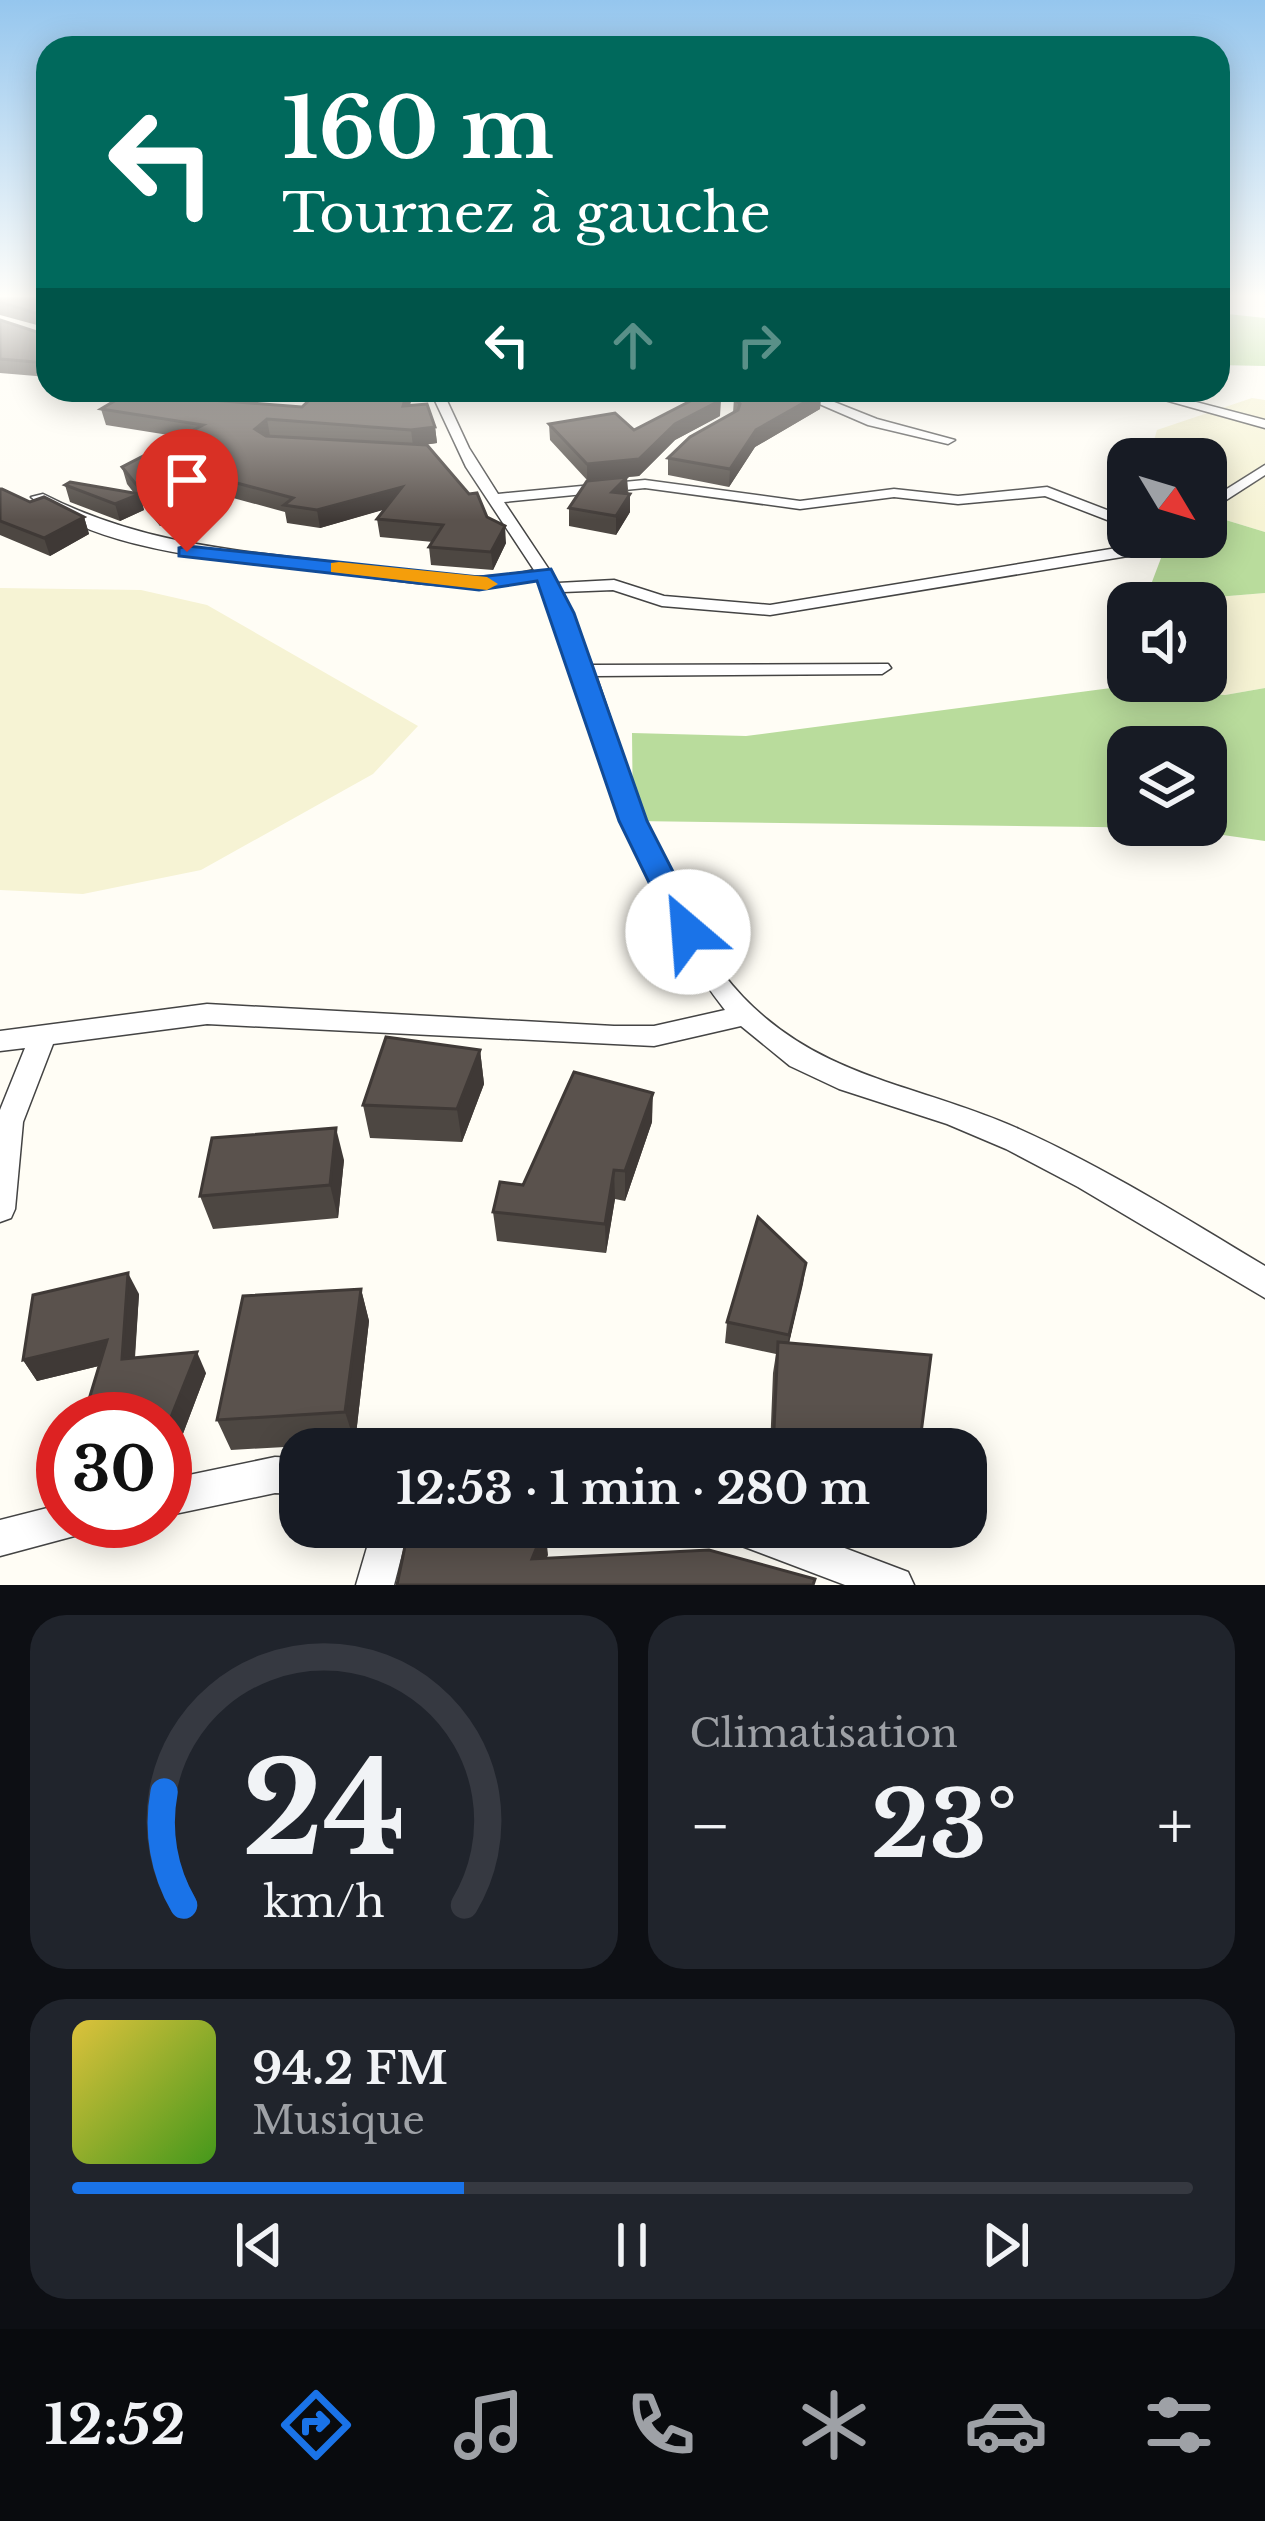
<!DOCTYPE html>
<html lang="fr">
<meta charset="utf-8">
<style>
body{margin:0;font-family:"Libre Baskerville",serif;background:#20242c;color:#f1f3f6;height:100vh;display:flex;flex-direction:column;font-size:45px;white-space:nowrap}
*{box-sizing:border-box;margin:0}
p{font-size:39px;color:#9ea1a6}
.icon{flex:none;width:66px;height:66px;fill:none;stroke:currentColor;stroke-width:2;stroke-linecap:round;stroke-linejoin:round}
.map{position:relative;height:1585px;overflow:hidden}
.panel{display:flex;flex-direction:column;gap:30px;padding:30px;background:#0d0f14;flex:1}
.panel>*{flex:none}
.guide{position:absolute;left:36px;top:36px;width:1194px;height:366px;border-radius:36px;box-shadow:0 6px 30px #0003;background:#00695c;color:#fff;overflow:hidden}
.needle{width:78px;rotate:128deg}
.buttons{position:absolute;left:1107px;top:438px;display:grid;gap:24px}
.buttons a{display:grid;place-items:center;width:120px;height:120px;border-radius:24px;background:#171b24;box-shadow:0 6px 30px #0003;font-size:60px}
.speed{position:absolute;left:36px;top:1392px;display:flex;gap:24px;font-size:60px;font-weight:700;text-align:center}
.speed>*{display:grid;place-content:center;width:156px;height:156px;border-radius:50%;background:#171b24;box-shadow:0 6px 30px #0003;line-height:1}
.speed .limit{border:18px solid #d22;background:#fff;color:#111}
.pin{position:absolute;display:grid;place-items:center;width:102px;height:102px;color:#fff;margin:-123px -51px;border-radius:50% 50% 50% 0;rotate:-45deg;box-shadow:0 0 12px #0007}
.pin .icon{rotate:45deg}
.me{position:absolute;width:132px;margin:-66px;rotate:333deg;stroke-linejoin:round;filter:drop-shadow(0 0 9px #0008)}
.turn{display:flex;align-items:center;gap:42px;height:252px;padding:0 48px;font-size:54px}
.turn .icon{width:156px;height:156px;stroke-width:2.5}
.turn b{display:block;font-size:84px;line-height:102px}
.lanes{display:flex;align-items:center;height:114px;padding:0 48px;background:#0003;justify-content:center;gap:60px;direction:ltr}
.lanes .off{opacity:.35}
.big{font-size:90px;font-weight:700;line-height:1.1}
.panel .widget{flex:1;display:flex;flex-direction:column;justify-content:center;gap:18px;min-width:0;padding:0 42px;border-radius:36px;background:#20242c}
.panel .dial{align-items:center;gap:0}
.dial svg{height:312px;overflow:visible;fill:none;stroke:#363941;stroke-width:7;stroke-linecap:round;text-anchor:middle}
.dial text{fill:#f1f3f6;stroke:none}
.song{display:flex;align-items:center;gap:36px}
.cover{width:144px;height:144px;border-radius:18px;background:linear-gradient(135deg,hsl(50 70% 55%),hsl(100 70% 35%))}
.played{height:12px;border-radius:6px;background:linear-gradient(90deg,#1a73e8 35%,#363941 35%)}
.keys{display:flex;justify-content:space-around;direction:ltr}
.heat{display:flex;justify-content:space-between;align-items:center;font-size:66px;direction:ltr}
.panel .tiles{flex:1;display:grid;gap:30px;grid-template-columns:1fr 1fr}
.widget:last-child{grid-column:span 2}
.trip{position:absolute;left:279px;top:1428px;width:708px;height:120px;border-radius:36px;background:#171b24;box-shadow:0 6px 30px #0003;font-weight:700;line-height:120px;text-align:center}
.tabs{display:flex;height:192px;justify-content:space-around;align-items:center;background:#090b0e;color:#9ea1a6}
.tabs .icon{width:84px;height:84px}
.tabs .selected{color:#1a73e8}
.tabs b{font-size:54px;color:#f1f3f6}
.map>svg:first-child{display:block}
</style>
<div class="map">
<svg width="1265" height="1585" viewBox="0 0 1265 1585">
<rect width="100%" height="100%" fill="#fffdf5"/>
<g fill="#f6f3d4">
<polygon points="1252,398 1265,400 1265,532 1206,514 1206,459 1150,454 1157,430"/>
<polygon points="0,588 141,590 207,605 418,726 373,774 201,870 83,894 0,890"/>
<polygon points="1265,593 1265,688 1225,695 1111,688 1128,644 1128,681 1206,681 1206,603 1144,603"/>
</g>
<g fill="#b9dc9c" fill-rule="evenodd">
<polygon points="1218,313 1265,318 1265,366 1218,365"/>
<polygon points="1206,514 1265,532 1265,593 1144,603 1169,537 1206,537"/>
<path d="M1111 688 1225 695 1265 688V841L1174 828 633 821 632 733 746 736ZM1128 747H1206V825H1128Z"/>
</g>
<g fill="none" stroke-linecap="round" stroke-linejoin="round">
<defs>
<g id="street">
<path d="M430 390H442L469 448 498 494 645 480 800 501 894 489 958 496 1047 487 1128 518V528L1045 496 958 504 894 497 800 509 645 488 504 502 558 583 614 580 664 596 770 605 1129 546 1140 537H1157L1134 555 770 615 662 606 613 590 563 592 592 665 888 664 891 668 882 674 596 676C633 781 665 915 743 997 823 1080 919 1084 1019 1129 1104 1167 1185 1218 1265 1266V1298L1078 1187 1006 1149 947 1124 839 1089 790 1066 741 1026 654 1046 207 1024 53 1044 23 1122 15 1209 11 1218 0 1222V1110L25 1048 0 1051V1031L207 1004 614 1026H654L725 1010C647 911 614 790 575 673 565 643 554 609 539 579 472 595 406 581 339 573 249 562 103 556 31 497L43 494C140 544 234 550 340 563 405 571 470 586 534 570L466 467Z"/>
<polygon points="787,390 804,390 877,419 955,440 948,444 868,425"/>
<polygon points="1025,390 1039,390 1026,399 1020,395"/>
<polygon points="1129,390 1150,390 1265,420 1265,428"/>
<polygon points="1265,465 1265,475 1206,513 1206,502"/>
<polygon points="275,1457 300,1458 300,1494 275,1493 165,1516 165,1480"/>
<polygon points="63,1504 63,1521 87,1521 82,1534 0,1556 0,1520"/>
<polygon points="373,1527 409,1527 394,1585 356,1585"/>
<polygon points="721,1527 789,1527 908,1572 914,1585 845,1585 726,1540"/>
</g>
</defs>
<use href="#street" stroke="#444" stroke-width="3"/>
<use href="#street" fill="#fff" fill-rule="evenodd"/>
</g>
<g fill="#4d4742">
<polygon points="0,298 48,298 48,328 0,315"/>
<polygon points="0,320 43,334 48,330 48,377 0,373"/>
<polygon points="320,390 414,390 410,405 435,427 437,443 424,445 506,543 493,570 431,565 429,547 433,542 380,537 377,519 385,509 320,528 287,523 285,512 211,492 160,526 142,504 144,510 120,521 70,502 65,485 134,493 127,484 122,467 181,437 106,425 101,409 250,404 302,407"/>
<polygon points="816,390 856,390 838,399"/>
<polygon points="821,393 820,409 755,447 729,487 668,475 668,458 733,413 734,398"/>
<polygon points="720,416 675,440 639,476 627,477 630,512 616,535 569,526 569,508 587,480 550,440 549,424 634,430"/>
<polygon points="0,489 30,502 84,517 89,534 50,556 0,535"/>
<polygon points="480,1050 484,1084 462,1142 370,1138 363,1105"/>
<polygon points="652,1122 625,1201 615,1199 606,1253 497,1241 493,1212 523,1185"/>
<polygon points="344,1160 338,1218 213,1229 200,1196"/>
<polygon points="806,1263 789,1343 919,1449 770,1449 773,1373 776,1354 725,1343 727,1322"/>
<polygon points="361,1289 369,1321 355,1443 231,1450 217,1420"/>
<polygon points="139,1294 135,1358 206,1373 173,1460 165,1460 165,1419 99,1366 37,1381 23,1360"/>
</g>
<g fill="#3f3936">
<polygon points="244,390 274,390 226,417 223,401"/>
<polygon points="408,390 414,390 405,422 403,406"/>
<polygon points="839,390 856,390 838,399"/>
<polygon points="821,393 820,409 755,447 729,487 730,469 756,430"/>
<polygon points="721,400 720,416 675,440 639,476 627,477 627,494 612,510 587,481 587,464 675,424"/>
<polygon points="267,419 270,436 259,446 255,429"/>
<polygon points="435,427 437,443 413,446 411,430"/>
<polygon points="207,475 211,492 160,526 156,509"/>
<polygon points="402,487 404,504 320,528 317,510"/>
<polygon points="140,494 144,510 120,521 115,504"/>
<polygon points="630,494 630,512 616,535 616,516"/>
<polygon points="84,517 89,534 50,556 44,538"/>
<polygon points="505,526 506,543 493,570 491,552"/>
<polygon points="480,1050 484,1084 462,1142 457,1109"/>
<polygon points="653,1093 652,1122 625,1201 625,1171"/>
<polygon points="336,1128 344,1160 338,1218 330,1185"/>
<polygon points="614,1170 615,1199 606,1253 605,1224"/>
<polygon points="806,1263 803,1284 786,1356 789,1335"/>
<polygon points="128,1273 139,1294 133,1380 122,1359"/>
<polygon points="361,1289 369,1321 355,1443 345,1412"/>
<polygon points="107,1340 119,1361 37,1381 23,1360"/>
<polygon points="197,1352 206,1373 173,1460 165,1445 165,1432"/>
<polygon points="545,1527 548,1555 536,1585 532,1559"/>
</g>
<g fill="#5a524d" stroke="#3f3936" stroke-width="3">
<polygon points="0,298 48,298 48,327 45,316 0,302"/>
<polygon points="0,320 43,334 48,330 48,363 0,359"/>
<polygon points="133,390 244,390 223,401 302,407 320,390 408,390 403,406 427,404 435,427 411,430 267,419 255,429 266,436 427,445 469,494 477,493 487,517 505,526 491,552 429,547 443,525 377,519 402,487 317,510 284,505 293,498 207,475 156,509 122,467 203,425 101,409"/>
<polygon points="749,390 815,390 821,393 756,430 730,469 668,458 690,437 738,410 740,404 734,398"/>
<polygon points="702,395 721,400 675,424 639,459 587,464 549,424 615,413 634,430"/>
<polygon points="627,477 612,492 630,494 616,516 569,508 587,481"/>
<polygon points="70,482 140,494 115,504 65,485"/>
<polygon points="0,489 2,489 30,502 44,497 84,517 44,538 0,521"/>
<polygon points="386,1037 480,1050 457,1109 363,1105"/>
<polygon points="574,1072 653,1093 625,1171 614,1170 605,1224 493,1212 500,1182 523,1185"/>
<polygon points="336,1128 330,1185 200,1196 212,1138"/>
<polygon points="758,1217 806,1263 789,1335 727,1322"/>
<polygon points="128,1273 122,1359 197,1352 165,1432 165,1419 83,1419 107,1340 23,1360 33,1295"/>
<polygon points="361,1289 345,1412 217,1420 243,1296"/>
<polygon points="778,1342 931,1355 919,1449 869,1449 774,1429"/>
<polygon points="409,1527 545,1527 532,1559 709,1550 815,1579 813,1585 397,1585"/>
</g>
<linearGradient id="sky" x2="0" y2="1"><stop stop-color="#95c6ee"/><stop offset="0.57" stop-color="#fffefa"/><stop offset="1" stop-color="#fffefa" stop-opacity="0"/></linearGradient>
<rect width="1265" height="520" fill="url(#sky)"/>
<polygon fill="#1a73e8" stroke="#114b97" stroke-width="3" points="187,546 479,577 551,569 574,613 647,821 704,932 700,940 677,940 619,821 537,581 479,590 179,556 179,548"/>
<polygon fill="#f59e0b" points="339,562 487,577 498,584 487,590 331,572 331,563"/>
</svg>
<div class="buttons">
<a><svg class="needle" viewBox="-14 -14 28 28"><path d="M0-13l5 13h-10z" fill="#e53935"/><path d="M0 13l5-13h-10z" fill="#9ea1a6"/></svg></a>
<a><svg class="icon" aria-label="sound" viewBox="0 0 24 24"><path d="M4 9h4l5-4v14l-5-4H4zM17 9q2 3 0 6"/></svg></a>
<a><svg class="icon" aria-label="layers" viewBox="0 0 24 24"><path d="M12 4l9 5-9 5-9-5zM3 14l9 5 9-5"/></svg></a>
</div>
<div class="speed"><div class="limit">30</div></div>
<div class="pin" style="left:187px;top:552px;background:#d93025"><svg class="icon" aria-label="arrive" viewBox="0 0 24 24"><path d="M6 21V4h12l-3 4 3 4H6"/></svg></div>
<svg class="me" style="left:688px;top:932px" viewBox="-20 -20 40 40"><circle r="19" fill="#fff"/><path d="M0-13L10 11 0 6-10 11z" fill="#1a73e8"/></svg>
<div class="trip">12:53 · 1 min · 280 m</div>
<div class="guide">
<div class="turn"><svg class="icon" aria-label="left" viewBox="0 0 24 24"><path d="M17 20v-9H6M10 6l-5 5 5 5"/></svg><div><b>160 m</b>Tournez à gauche</div></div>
<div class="lanes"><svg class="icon" aria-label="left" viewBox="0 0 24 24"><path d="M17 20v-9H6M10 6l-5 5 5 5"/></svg><svg class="icon off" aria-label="ahead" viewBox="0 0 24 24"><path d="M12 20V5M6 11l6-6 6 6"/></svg><svg class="icon off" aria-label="right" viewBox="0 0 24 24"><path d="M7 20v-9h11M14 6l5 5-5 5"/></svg></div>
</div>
</div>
<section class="panel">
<div class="tiles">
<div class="widget dial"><svg viewBox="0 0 100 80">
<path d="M14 69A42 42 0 1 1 86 69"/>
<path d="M14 69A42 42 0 0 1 9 40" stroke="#1a73e8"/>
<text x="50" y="56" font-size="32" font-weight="700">24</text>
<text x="50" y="72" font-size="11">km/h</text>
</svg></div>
<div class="widget"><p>Climatisation</p>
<div class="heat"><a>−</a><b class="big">23°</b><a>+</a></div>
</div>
<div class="widget">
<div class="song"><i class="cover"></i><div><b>94.2 FM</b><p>Musique</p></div></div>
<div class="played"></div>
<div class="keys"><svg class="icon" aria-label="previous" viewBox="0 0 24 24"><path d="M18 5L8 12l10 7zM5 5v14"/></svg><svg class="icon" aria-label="pause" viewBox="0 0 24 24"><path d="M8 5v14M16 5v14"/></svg><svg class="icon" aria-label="next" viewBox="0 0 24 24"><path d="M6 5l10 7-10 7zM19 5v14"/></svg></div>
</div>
</div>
</section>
<nav class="tabs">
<b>12:52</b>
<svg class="icon selected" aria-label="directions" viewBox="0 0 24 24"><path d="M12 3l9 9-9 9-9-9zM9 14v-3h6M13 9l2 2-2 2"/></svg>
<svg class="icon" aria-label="music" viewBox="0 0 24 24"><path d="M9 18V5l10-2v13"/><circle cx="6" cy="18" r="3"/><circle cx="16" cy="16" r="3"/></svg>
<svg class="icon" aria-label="phone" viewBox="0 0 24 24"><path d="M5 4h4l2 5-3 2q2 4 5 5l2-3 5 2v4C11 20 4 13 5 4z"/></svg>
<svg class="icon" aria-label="climate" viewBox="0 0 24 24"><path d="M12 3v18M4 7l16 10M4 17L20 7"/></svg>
<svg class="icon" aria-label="car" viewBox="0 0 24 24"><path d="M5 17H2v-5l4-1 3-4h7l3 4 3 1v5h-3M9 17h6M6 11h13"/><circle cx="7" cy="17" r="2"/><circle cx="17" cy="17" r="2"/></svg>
<svg class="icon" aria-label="filters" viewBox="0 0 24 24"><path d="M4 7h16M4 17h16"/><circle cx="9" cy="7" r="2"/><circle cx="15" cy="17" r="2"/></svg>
</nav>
